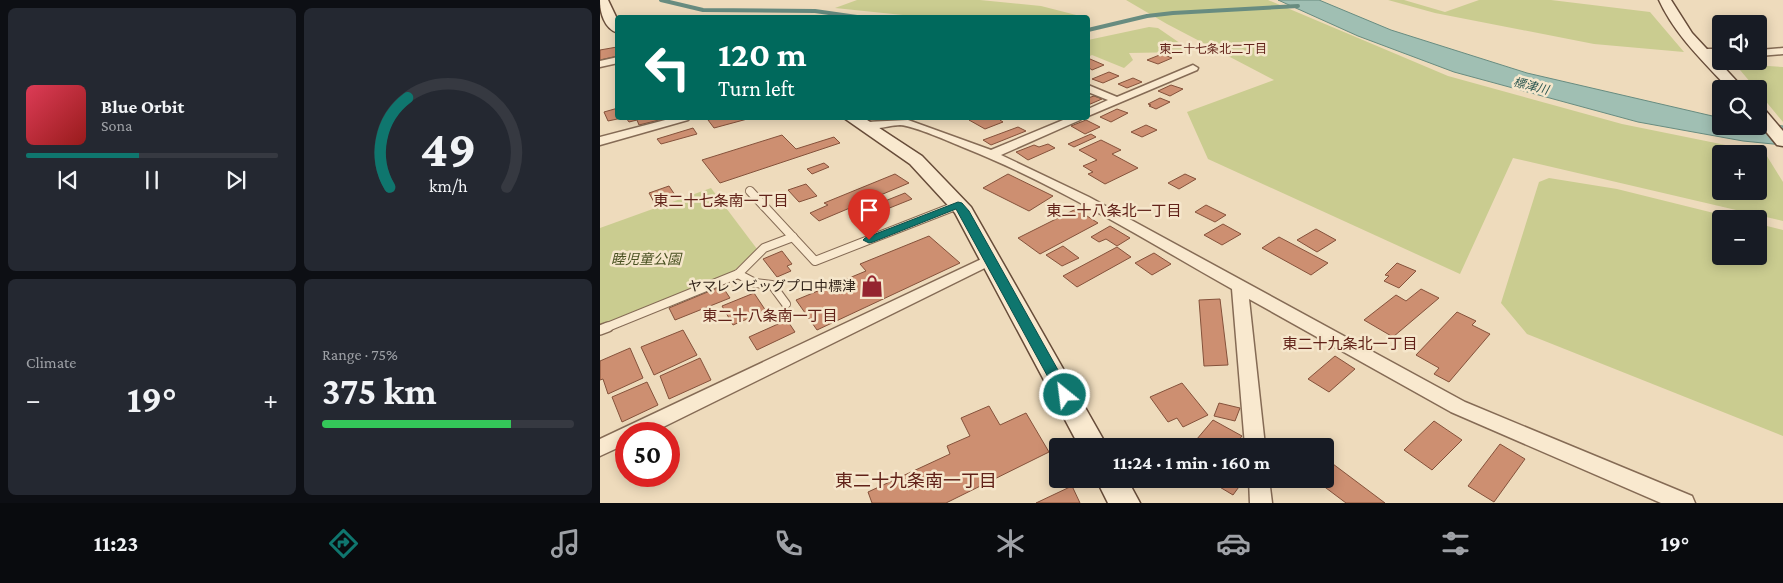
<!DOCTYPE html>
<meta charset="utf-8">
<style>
body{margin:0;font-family:"Crimson Pro","Noto Sans JP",serif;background:#242831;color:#f1f3f6;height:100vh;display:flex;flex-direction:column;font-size:19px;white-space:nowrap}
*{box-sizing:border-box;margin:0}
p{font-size:16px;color:#9ea1a6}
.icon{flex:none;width:28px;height:28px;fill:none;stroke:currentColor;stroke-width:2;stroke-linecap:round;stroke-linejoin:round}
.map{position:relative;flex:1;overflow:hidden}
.side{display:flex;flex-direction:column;gap:8px;padding:8px;background:#0d0f14;width:600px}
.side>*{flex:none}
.top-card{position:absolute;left:15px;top:15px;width:475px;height:105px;border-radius:5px;box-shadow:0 2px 12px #0003;background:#00695c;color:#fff;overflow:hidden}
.buttons{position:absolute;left:1112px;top:15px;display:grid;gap:10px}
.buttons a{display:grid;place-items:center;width:55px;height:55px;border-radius:5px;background:#171b24;box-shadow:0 2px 12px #0003;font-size:25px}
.speed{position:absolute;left:15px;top:422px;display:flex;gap:10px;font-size:25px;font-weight:700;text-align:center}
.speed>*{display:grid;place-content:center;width:65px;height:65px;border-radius:50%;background:#171b24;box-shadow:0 2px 12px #0003;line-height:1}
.speed .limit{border:8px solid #d22;background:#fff;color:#111}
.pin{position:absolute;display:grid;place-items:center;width:42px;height:42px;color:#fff;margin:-51px -21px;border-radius:50% 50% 50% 0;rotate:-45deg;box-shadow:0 0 5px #0007}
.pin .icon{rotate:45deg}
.me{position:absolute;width:55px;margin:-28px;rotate:331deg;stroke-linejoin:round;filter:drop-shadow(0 0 4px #0008)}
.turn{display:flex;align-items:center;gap:18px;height:105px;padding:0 20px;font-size:22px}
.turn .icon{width:65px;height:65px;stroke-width:2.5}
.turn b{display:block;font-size:35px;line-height:42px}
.big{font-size:38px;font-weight:700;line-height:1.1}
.side .card{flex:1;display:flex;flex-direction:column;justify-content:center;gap:8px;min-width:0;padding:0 18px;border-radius:8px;background:#242831}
.side .dial{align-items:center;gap:0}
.dial svg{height:130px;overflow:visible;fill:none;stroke:#363941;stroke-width:7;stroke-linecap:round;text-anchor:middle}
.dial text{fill:#f1f3f6;stroke:none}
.song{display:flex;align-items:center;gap:15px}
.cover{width:60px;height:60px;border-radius:8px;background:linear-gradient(135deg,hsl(350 70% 55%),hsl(0 70% 35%))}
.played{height:5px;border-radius:2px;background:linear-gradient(90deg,#0f766e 45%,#363941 45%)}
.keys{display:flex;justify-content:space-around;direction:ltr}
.heat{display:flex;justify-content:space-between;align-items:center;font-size:28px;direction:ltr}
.charge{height:8px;border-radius:4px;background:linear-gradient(90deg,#34c759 75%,#363941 0)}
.side .tiles{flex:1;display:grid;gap:8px;grid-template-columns:repeat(2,1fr)}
.trip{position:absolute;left:449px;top:438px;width:285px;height:50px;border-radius:5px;background:#171b24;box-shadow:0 2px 12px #0003;font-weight:700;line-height:50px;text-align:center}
.tabs{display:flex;height:80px;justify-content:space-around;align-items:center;background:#090b0e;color:#9ea1a6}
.tabs .icon{width:35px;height:35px}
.tabs .selected{color:#0f766e}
.tabs b{font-size:22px;color:#f1f3f6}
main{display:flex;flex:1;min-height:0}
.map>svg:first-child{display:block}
</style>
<main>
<section class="side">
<div class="tiles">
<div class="card">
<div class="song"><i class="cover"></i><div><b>Blue Orbit</b><p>Sona</p></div></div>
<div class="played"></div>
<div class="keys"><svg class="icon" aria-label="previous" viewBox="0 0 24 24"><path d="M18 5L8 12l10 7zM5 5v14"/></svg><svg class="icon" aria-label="pause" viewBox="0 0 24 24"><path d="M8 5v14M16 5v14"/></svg><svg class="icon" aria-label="next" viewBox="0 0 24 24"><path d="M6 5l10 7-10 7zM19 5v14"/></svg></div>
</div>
<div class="card dial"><svg viewBox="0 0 100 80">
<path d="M14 69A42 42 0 1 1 86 69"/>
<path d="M14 69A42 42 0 0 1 25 14" stroke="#0f766e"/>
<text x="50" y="56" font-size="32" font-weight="700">49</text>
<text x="50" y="72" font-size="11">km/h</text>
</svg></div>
<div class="card"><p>Climate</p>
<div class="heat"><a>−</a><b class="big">19°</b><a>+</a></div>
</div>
<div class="card"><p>Range · 75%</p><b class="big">375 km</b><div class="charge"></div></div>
</div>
</section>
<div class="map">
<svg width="1183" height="503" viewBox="0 0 1183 503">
<rect width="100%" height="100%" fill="#eedbbc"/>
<g fill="#cacc90" fill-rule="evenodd">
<polygon points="257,0 380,0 441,6 484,17 322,17 235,8"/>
<path d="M526 0H668L848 76 1022 124 1165 153 1183 182V221L913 158 860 274 608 159 587 112 674 80 567 24ZM1121 154H1159V191H1121Z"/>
<polygon points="788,0 804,0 845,12 879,0 951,0 1050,12 1084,52 994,44 835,13"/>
<polygon points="549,27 558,28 587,48 584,52 529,53 533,60 524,68 492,55 488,57 488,40"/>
<polygon points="1135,64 1183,67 1183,122 1159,93 1159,89 1156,89"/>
<polygon points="949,178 1017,189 1138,219 1121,219 1121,256 1159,256 1159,224 1183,230 1183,436 927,334 901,303 939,182"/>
<polygon points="111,188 157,249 134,271 0,325 0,228"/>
</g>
<polygon fill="#a0bfb3" stroke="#688c80" points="678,0 719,0 791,30 927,73 1121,118 1121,126 1159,126 1159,123 1183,126 1183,145 1143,141 1038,122 854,72 758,36"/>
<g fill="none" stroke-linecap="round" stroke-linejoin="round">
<g stroke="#688c80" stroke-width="4">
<polyline points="61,0 103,10 215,11 264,18"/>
<polyline points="488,30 547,16 573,13 698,6"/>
</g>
</g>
<g fill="#cd8f71" stroke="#85523b">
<polygon points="17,47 18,56 0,60 0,50"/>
<polygon points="562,54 572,58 558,64 547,60"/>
<polygon points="490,59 504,65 492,70 488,67 488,60"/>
<polygon points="509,72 519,76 503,83 492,79"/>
<polygon points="533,78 542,82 527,88 518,84"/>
<polygon points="571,85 583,89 570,96 558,91"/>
<polygon points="494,96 502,99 488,105 488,98"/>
<polygon points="560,98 570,102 556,109 549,106 551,105 548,104"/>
<polygon points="18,108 18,118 22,118 8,121 4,112"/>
<polygon points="517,109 528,113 511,122 500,117"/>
<polygon points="26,118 67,118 39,125 37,120 29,122"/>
<polygon points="118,118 117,118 151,118 114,128 108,120"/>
<polygon points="375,118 405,118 400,120 403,122 385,129 369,120"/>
<polygon points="486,120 500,127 485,134 471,126"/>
<polygon points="546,125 557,130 542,137 531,132"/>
<polygon points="418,127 426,131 391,145 383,140"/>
<polygon points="93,128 97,134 61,144 57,139"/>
<polygon points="491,134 496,137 474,147 468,144"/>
<polygon points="182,135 196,149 234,137 240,143 120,183 102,160"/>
<polygon points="501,140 521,150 512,154 538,168 505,184 488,174 493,172 483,166 497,160 479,150"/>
<polygon points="448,144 455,148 428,160 416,152 434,145 439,147"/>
<polygon points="224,163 229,167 212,174 207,169"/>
<polygon points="295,174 309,183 219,221 210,213 228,205 224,203"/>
<polygon points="408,174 453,196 429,211 383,188"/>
<polygon points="585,174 596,179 579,189 568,183"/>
<polygon points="206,184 217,196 199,202 188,190"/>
<polygon points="69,186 75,195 54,202 49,193"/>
<polygon points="305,193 312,199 282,211 275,205"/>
<polygon points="606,205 626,215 615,222 595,212"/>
<polygon points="476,209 498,223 440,254 418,238"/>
<polygon points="623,224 641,234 622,245 604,235"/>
<polygon points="510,226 530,238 517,246 506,239 499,242 491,237"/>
<polygon points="716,229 736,240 717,252 697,240"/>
<polygon points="329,236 360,263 217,330 196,300 266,271 260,264"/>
<polygon points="679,237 728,263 711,275 662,248"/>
<polygon points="463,246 479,258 462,266 446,255"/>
<polygon points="517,247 531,257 477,287 463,276"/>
<polygon points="182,251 192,264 187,266 191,271 177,277 163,259"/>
<polygon points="554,253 571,264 552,275 535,263"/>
<polygon points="797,263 816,271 799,288 784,281 789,276 785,275"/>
<polygon points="122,286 130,298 75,320 69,308"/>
<polygon points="821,289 839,298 793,337 764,320 796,295 806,301"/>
<polygon points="154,293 166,311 133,325 122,306"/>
<polygon points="620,299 628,365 604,366 599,300"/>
<polygon points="857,312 876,321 872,325 890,334 849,382 834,374 839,368 816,355"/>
<polygon points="187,320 195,332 157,350 149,337"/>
<polygon points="83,330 97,355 54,375 41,347"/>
<polygon points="30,348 43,378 8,394 3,379 0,380 0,361"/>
<polygon points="735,356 755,369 729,392 708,379"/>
<polygon points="100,358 111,380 69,399 60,376"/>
<polygon points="47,382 58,405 22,422 12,397"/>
<polygon points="582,383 608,415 583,427 577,418 568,422 550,397"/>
<polygon points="619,403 640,408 635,421 614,416"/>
<polygon points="389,406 400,425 426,413 449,452 346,503 272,503 268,492 350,454 347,446 370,436 361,418"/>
<polygon points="613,420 642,436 634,446 591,446"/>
<polygon points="834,421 862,440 832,470 804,450"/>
<polygon points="900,444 925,459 894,502 868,486"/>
<polygon points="725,458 785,503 746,503 714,479 725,479"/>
<polygon points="610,479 642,479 644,480 633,495 608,480"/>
<polygon points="472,486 480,503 436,503"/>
</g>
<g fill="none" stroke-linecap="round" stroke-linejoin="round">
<defs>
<g id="lane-far1">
<polyline points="150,191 215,261 358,205"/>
<polyline points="138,274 155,283 172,285 186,304"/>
<polyline points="5,328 138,274 164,248 193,237"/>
</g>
<polyline id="lane" points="0,330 8,327"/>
<g id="street">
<polygon points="1183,48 1183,54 1159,56 1159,50"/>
<polygon points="1121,49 1121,55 1103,55 1098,52 1103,49"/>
<polygon points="18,57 18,63 0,67 0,61"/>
<polygon points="593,65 598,68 597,70 488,116 488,109 508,100 488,92 488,85 517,97"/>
<polygon points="73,118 90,118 88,120 0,145 0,137"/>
<path d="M468 118H482L480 120 401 155 489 197 865 402 1092 496 1095 503H1061L851 412 649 299 665 446H645L632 289C545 240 458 185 365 148 350 142 315 126 300 125 290 125 268 133 260 125L266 122 308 120 391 150Z"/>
<polygon points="390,255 395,257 398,260 395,263 49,434 26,434 26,444 0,456 0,439"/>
<polygon points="649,479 669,479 672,503 650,503"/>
</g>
<g id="secondary">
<path d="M0 0H8L18 21V33C4 29 0 12 0 0Z"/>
<path d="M1059 0H1071L1092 33 1144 89H1129C1103 61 1075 35 1059 0Z"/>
<polygon points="1159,108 1165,110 1183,131 1183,146 1177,145 1159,123"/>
<polygon points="244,118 264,118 322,156 371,207 507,446 479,446 355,213 310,164"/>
<polygon points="496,479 527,479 540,503 508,503"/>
</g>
</defs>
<use href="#lane-far1" stroke="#856b55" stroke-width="10"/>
<use href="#lane" stroke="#856b55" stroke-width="12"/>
<use href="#street" stroke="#856b55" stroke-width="3"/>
<use href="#secondary" stroke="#674c39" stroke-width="3"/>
<use href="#lane-far1" stroke="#f9e9cf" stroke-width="8"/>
<use href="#lane" stroke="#f9e9cf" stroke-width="9"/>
<use href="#street" fill="#f9e9cf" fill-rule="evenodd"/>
<use href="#secondary" fill="#f9e9cf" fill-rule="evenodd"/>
</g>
<polygon fill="#0f766e" stroke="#0a4d48" points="358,202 362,203 369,211 472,395 470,399 465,401 460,399 356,209 273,242 269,243 263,240 265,238"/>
<defs>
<symbol id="shop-bare" viewBox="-9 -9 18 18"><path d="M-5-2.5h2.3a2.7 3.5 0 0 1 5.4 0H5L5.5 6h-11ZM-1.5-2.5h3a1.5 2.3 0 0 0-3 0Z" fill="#95252f" stroke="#f5e6cb" stroke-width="2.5" paint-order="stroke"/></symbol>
</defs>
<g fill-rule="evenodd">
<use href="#shop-bare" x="256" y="270" width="32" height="32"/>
</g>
<g text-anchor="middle" stroke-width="5" stroke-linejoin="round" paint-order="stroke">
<g font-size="12" fill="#612219" stroke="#f5e6cb">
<text x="613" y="53">東二十七条北二丁目</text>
</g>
<g font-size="12" font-style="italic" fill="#29544e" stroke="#f5e6cb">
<text transform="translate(931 86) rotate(14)" y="4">標津川</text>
</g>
<g font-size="14" font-style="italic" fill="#495121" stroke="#f5e6cb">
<text x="46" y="264">睦児童公園</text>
</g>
<g font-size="14" fill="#34251b" stroke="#f5e6cb" text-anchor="end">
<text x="256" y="291">ヤマレンビッグプロ中標津</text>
</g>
<g font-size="15" fill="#612219" stroke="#f5e6cb">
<text x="121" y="206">東二十七条南一丁目</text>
<text x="514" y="216">東二十八条北一丁目</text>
<text x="170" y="321">東二十八条南一丁目</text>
<text x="750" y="349">東二十九条北一丁目</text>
</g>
<g font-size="18" fill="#612219" stroke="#f5e6cb">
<text x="316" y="487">東二十九条南一丁目</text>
</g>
</g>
</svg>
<div class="buttons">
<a><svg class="icon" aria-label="sound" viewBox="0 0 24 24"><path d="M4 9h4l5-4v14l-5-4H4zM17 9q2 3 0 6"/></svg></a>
<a><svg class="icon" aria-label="search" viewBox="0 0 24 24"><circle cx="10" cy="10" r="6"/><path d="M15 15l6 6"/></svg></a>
<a>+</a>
<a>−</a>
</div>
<div class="speed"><div class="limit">50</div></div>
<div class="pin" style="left:269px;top:240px;background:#d93025"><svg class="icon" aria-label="arrive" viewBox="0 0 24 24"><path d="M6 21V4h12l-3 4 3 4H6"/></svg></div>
<svg class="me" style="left:465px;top:395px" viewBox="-20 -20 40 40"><circle r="17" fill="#0f766e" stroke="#fff" stroke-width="3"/><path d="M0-11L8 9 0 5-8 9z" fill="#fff"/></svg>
<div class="trip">11:24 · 1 min · 160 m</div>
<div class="top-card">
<div class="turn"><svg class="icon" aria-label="left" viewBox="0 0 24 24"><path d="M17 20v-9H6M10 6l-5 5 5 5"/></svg><div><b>120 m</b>Turn left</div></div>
</div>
</div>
</main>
<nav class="tabs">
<b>11:23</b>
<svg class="icon selected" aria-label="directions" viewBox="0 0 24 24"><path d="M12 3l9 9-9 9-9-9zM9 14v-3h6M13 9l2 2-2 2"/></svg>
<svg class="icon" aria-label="music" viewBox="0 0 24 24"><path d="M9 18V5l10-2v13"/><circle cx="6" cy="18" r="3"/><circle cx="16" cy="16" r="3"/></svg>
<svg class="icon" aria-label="phone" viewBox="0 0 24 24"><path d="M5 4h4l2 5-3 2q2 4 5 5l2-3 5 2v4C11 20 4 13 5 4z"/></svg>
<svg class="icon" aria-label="climate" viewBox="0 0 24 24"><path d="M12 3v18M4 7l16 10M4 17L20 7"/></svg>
<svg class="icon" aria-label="car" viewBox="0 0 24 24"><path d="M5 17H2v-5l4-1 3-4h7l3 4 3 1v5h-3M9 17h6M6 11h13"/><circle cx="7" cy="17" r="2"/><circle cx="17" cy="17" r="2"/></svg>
<svg class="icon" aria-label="filters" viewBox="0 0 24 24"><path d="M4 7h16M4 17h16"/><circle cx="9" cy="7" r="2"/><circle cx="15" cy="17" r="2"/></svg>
<b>19°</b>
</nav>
